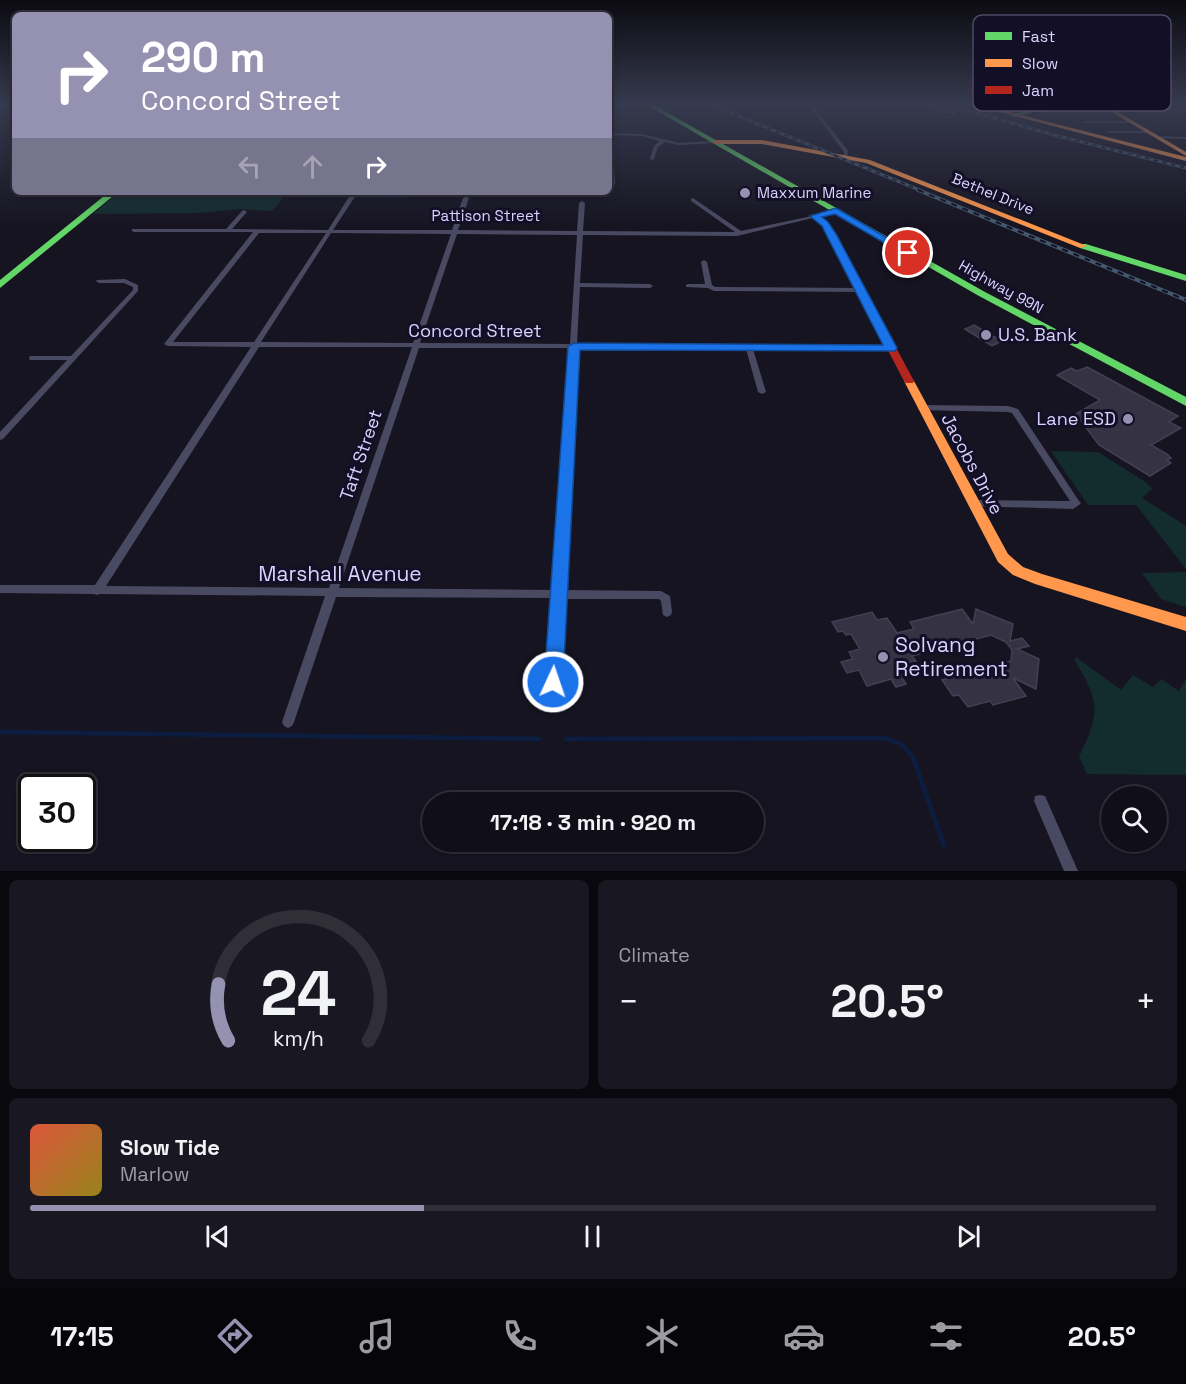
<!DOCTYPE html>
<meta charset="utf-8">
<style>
body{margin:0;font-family:"Space Grotesk",sans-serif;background:#191822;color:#f1f3f6;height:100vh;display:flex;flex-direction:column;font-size:22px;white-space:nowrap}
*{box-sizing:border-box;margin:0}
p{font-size:20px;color:#9c9ca2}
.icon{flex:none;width:33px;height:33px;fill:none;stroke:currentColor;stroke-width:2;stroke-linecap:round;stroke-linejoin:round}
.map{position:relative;height:871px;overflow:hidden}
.drawer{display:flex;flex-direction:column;gap:9px;padding:9px;background:#09080e;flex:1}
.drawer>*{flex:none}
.top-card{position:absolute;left:12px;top:12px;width:600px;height:183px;border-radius:9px;box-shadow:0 3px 9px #0003,0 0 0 2px #302f38;background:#9591b1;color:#fff;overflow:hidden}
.controls{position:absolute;left:1101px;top:786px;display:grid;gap:12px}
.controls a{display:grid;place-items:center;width:66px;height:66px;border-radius:50%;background:#100f19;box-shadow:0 3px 9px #0003,0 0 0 2px #302f38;font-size:30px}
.speed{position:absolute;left:18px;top:774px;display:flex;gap:12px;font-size:30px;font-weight:700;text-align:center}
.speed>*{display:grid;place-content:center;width:78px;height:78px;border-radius:50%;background:#100f19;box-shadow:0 3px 9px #0003,0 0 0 2px #302f38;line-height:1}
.speed .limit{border:3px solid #111;border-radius:9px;background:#fff;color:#111}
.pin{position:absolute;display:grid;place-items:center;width:51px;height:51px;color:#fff;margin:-26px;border:3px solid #fff;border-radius:50%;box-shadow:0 2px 6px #0007}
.me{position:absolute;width:66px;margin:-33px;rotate:3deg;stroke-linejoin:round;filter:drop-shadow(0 0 4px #0008)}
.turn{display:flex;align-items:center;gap:21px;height:126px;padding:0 30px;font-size:27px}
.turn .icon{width:78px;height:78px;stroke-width:2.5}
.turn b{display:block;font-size:42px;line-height:51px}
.lanes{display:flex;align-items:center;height:57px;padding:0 30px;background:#0003;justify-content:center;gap:30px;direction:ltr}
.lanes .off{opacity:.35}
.big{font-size:45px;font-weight:700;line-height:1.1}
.drawer .card{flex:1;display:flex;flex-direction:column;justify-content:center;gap:9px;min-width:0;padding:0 21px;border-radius:9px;background:#191822}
.drawer .dial{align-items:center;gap:0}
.dial svg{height:156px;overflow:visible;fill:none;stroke:#302f38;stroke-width:7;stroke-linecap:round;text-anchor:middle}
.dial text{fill:#f1f3f6;stroke:none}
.song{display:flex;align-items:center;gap:18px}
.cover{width:72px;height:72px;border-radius:9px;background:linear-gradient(135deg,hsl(10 70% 55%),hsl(50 70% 35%))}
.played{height:6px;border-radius:3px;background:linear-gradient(90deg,#9591b1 35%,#302f38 35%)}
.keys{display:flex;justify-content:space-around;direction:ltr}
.heat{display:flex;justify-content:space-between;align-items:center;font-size:33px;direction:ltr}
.drawer .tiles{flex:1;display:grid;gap:9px;grid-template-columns:1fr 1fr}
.card:last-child{grid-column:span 2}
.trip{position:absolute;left:422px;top:792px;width:342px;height:60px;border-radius:30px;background:#100f19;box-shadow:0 3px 9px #0003,0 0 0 2px #302f38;font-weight:700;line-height:60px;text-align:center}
.tabs{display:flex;height:96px;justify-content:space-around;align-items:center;background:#06060a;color:#9c9ca2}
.tabs .icon{width:42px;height:42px}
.tabs .selected{color:#9591b1}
.tabs b{font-size:27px;color:#f1f3f6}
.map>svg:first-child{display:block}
</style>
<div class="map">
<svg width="1186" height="871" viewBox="0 0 1186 871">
<rect width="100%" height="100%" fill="#161421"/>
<g fill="#132c2d">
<polygon points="119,192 288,192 272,211 240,209 200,213 93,214"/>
<polygon points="1051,451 1098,452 1147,483 1152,489 1142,498 1186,526 1186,569 1136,505 1088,505"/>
<polygon points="1186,572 1186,607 1161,599 1142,573"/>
<path d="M1076 657 1121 690 1133 675 1153 687 1161 679 1179 691 1186 679V775L1087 774 1079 757C1101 710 1100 703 1074 659Z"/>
</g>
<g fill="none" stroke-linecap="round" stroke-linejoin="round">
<polyline stroke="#0b1e41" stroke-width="1.5" points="0,108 15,131"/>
<polyline stroke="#0b1e41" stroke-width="2" points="291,192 289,196 405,197 418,192"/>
<g stroke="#0b1e41" stroke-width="4.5">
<polyline points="0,732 539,739"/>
<polyline points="566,739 885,738 901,744 913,757 944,846"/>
</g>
</g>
<g fill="#343243" stroke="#433f54" stroke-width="1.5">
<polygon points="974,325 989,334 1002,341 992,346 965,329"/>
<polygon points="1087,367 1178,416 1169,422 1181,428 1151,445 1167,454 1171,458 1167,460 1171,463 1150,476 1099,445 1076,414 1100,400 1057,375 1071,368 1077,371"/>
<polygon points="962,609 973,624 976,609 1013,624 1010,641 1022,638 1029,646 1017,649 1039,659 1036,689 1013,678 1026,696 993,705 990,701 968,707 959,695 953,696 942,680 952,677 950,674 964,670 966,673 1011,661 1012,650 1006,642 991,635 912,656 916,661 910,662 913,667 908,668 912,673 901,676 906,684 896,687 891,679 867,686 859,670 847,673 841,662 853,659 849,652 860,649 851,634 846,635 843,631 838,632 832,622 872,612 877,620 887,618 897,633 914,629 910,622"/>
</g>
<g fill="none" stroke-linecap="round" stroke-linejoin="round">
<g fill="#4a4962" fill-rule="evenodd">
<polygon points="808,104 812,104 848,151 847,158 843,158 844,152"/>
<polygon points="1110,108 1186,109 1186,111 1111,110"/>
<polygon points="1085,121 1131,121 1133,122 1131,123 1084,123"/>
<polygon points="1110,131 1148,131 1150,132 1148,133 1108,133 1108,131"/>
<polygon points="609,133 642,134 679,143 715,141 717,142 715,143 679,145 665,142 658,147 654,159 652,160 650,159 654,146 660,141 642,136 612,135 615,184 609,189 609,185 610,184"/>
<polygon points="1155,136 1186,137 1186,139 1157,138 1155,138"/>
<path d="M352 192H358L333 230H452L463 198 466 196 469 198 458 230 577 231 579 203 582 201 585 203 583 231 735 232 691 201V199L693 198 741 231 817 215V217L737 236 583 235 580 283 650 284 653 286 650 288 580 287 577 344 891 346 895 348 891 350 753 349 766 392 762 394 758 392 746 349 577 348 564 590 661 591 670 596 672 612 671 615 667 617 663 615 661 601 659 599H563L559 682 557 686 553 688 549 686 547 682 553 598 336 597 294 722 292 726 288 728 284 726 282 722 325 596 100 594 97 595 94 594 0 593V585H95L251 347 168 346 164 344 253 232H134L132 231V229H226L242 211 244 210 247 212 232 229 328 230ZM259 233H326L254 342H173ZM331 233 451 234 413 343 261 342ZM457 234 577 235 570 344 420 343ZM259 347H412L329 588 106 586ZM419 348H570L553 590 339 588Z"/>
<polygon points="704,260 707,262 712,285 715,287 860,288 863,290 860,292 714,291 708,288 686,287 686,285 688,284 705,284 701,262"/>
<polygon points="125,279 138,285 138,291 3,439 0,440 0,432 67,360 30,360 29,358 30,356 71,356 133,290 133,287 124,283 99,283 96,281 97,280"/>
<polygon points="922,405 1008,406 1018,409 1079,501 1081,503 1079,505 1073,509 970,506 968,504 970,502 973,500 1070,501 1012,413 1008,412 919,410 918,408"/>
<polygon points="1040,795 1045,796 1078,871 1064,871 1034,801 1035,796"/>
</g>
<g fill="#63d668" fill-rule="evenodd">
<polygon points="645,104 652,104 985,292 1186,397 1186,406 979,296"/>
<polygon points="1109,107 1111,110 1033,112 1014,117 1011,115 1033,108"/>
<polygon points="109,192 118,192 0,288 0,280"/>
<polygon points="1080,244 1086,244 1186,275 1186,281 1080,248"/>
</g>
<g fill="#ff974d" fill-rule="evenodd">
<polygon points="970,104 978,104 1186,157 1186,161"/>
<polygon points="1098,104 1104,104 1186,152 1186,156"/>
<polygon points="762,140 870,160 1087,246 1080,248 866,163 762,144 715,144 712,142 715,140"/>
<polygon points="909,378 914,381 1008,554 1023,567 1042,574 1186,617 1186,631 1035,584 1013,575 998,562 904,381"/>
</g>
<path fill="#b3261e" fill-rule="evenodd" d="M812 214C823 214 830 225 835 234L914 381 913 383H905L904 381 827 234 822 225 812 218Z"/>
<defs>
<g id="rail-far1">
<polyline points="709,104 922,191"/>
<polyline points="919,104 954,113"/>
<polyline points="945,104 1054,135 1186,168"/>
</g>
<polyline id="rail" points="918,190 1186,300"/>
</defs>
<use href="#rail-far1" stroke="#43596b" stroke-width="3"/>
<use href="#rail" stroke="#43596b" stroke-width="4"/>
<use href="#rail-far1" stroke="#130f26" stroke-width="1.5" stroke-dasharray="4.5" stroke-linecap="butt"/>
<use href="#rail" stroke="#130f26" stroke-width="2" stroke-dasharray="6" stroke-linecap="butt"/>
</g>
<linearGradient id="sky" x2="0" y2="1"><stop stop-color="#0c0b12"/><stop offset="0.46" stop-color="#363a4e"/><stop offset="1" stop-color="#363a4e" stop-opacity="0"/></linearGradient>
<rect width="1186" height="226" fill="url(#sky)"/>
<polygon fill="#1a73e8" stroke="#114b97" stroke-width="1.5" points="836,208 913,253 905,255 835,214 822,217 828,222 836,234 897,348 895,351 580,350 563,682 560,689 553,691 547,689 544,682 568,346 574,343 883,345 826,234 822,226 810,216"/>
<g fill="#9591b1" stroke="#130f26" stroke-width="2">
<circle cx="745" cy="193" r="6"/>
<circle cx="986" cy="335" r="6"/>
<circle cx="1128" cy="419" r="6"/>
<circle cx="883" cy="657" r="6"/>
</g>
<g text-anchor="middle" stroke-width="6" stroke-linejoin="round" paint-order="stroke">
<g font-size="15" fill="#d9d4ff" stroke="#130f26" text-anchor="start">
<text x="757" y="198">Maxxum Marine</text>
</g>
<g font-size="15" fill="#d9d4ff" stroke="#130f26">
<text transform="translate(993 194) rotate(22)" y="5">Bethel Drive</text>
<text x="486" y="221">Pattison Street</text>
<text transform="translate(1001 287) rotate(29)" y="5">Highway 99N</text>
</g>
<g font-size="18" fill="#d9d4ff" stroke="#130f26">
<text x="475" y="337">Concord Street</text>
<text transform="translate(361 455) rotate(-71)" y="6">Taft Street</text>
<text transform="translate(972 464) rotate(62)" y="6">Jacobs Drive</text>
</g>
<g font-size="18" fill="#d9d4ff" stroke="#130f26" text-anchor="start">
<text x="998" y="341">U.S. Bank</text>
<text x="1116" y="425" text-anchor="end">Lane ESD</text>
</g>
<g font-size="21" fill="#d9d4ff" stroke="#130f26">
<text x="340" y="581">Marshall Avenue</text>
</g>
<g font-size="21" fill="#d9d4ff" stroke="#130f26" text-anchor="start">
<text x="895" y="652">Solvang<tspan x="895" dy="24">Retirement</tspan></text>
</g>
</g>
<rect x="973" y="15" width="198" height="96" rx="9" fill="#130f26" stroke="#4e4a67" stroke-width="1.5"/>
<rect x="985" y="32" width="27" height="8" fill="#63d668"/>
<rect x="985" y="59" width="27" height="8" fill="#ff974d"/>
<rect x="985" y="86" width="27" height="8" fill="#b3261e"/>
<g font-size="16" fill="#d9d4ff">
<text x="1022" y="42">Fast</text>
<text x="1022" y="69">Slow</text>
<text x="1022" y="96">Jam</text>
</g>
</svg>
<div class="controls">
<a><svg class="icon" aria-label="search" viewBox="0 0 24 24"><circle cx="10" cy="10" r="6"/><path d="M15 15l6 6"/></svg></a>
</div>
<div class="speed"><div class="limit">30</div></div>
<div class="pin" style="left:908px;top:253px;background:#d93025"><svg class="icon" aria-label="arrive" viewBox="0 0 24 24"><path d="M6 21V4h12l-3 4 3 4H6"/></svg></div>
<svg class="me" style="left:553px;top:682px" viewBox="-20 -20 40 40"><circle r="17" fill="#1a73e8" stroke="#fff" stroke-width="3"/><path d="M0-11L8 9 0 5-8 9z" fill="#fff"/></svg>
<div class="trip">17:18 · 3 min · 920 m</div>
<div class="top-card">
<div class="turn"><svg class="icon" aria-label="right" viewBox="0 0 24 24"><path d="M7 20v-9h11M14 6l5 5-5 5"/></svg><div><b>290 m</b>Concord Street</div></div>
<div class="lanes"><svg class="icon off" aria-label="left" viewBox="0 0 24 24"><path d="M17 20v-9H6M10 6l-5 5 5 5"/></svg><svg class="icon off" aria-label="ahead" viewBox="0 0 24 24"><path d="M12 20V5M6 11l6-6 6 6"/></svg><svg class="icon" aria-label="right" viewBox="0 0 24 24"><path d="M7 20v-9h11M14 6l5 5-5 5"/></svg></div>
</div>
</div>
<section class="drawer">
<div class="tiles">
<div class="card dial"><svg viewBox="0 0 100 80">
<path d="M14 69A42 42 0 1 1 86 69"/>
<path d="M14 69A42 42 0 0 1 9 40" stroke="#9591b1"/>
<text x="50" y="56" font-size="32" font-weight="700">24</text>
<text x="50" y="72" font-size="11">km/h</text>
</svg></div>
<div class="card"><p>Climate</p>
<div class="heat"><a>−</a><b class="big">20.5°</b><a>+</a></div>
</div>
<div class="card">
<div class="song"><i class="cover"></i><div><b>Slow Tide</b><p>Marlow</p></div></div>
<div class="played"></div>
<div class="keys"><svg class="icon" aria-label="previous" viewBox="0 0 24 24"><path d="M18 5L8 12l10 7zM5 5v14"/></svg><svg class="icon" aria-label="pause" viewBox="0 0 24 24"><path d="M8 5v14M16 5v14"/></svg><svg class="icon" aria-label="next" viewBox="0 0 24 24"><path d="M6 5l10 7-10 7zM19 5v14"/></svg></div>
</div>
</div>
</section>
<nav class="tabs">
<b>17:15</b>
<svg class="icon selected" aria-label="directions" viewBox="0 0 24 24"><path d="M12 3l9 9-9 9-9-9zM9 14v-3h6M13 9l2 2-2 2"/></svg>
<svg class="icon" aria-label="music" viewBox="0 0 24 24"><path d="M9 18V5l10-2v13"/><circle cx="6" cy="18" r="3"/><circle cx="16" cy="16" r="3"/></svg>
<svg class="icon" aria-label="phone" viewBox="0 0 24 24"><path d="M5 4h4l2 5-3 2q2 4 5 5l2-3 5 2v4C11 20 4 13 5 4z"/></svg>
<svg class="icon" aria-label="climate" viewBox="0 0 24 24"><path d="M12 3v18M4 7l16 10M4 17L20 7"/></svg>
<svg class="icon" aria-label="car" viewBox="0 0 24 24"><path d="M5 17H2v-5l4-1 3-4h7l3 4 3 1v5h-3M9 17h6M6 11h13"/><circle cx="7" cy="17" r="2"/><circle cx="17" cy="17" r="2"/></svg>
<svg class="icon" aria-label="filters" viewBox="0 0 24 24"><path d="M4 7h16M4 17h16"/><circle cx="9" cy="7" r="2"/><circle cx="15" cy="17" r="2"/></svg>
<b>20.5°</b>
</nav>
